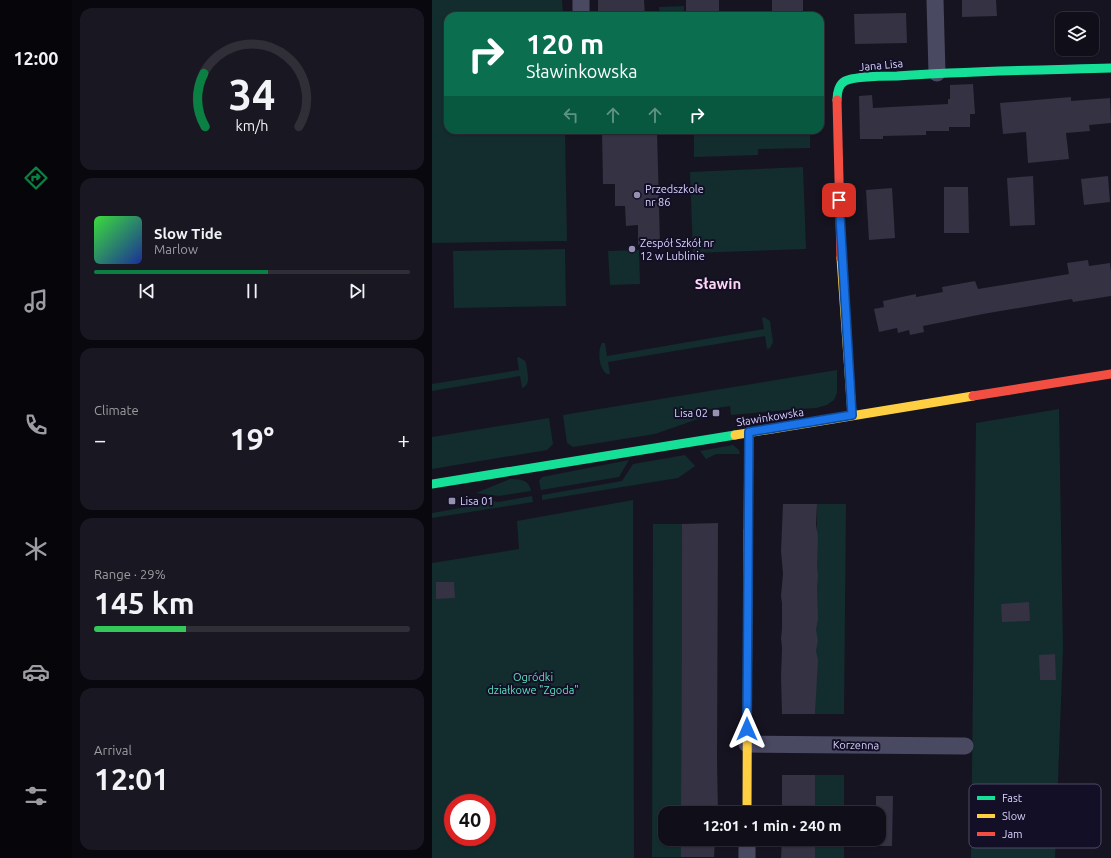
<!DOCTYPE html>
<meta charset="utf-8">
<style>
body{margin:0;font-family:Ubuntu,sans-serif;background:#191822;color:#f1f3f6;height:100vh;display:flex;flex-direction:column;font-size:15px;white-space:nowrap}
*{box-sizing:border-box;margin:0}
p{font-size:13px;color:#9c9ca2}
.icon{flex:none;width:22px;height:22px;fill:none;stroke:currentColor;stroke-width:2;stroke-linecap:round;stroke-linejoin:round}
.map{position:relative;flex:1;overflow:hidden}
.sheet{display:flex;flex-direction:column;gap:8px;padding:8px;background:#09080e;width:360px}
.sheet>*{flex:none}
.hud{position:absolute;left:12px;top:12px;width:380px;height:122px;border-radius:12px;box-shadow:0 1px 3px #0004,0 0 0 1px #302f38;background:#0b6e4f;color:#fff;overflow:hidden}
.tools{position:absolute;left:623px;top:12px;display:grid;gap:8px}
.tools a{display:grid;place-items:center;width:44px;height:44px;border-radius:8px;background:#100f19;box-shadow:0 1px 3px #0004,0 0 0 1px #302f38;font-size:20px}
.speed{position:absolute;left:12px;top:794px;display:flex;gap:8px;font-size:20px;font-weight:700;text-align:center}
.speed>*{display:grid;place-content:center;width:52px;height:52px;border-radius:50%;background:#100f19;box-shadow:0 1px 3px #0004,0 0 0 1px #302f38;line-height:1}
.speed .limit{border:6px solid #d22;background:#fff;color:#111}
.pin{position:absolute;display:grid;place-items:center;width:34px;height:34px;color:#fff;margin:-17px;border-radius:8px;box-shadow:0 2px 6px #0006}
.me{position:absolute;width:44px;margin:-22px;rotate:0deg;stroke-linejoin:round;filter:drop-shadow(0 0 3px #0008)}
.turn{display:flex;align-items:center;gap:14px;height:84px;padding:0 16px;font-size:18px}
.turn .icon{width:52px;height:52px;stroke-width:2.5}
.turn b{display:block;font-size:28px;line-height:34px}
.lanes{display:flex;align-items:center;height:38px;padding:0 16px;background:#0003;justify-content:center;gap:20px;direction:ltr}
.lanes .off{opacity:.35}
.big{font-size:30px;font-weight:600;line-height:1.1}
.sheet .widget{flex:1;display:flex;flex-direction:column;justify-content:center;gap:6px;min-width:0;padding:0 14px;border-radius:12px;background:#191822}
.sheet .dial{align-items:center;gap:0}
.dial svg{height:104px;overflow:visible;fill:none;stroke:#302f38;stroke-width:7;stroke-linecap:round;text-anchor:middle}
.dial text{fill:#f1f3f6;stroke:none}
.song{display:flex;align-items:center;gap:12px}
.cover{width:48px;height:48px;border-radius:6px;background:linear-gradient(135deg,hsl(120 70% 55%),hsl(230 70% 35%))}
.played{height:4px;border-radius:2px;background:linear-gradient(90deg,#0b8043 55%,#302f38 55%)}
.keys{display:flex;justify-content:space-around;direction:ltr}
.heat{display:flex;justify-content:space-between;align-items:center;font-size:22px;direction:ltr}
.charge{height:6px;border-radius:3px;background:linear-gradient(90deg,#34c759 29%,#302f38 0)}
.trip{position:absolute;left:226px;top:806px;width:228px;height:40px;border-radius:12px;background:#100f19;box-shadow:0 1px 3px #0004,0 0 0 1px #302f38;font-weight:600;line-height:40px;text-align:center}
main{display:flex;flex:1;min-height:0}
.tab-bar{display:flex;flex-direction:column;width:72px;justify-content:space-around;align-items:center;background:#06060a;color:#9c9ca2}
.tab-bar .icon{width:28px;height:28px}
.tab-bar .on{color:#0b8043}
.tab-bar b{font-size:18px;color:#f1f3f6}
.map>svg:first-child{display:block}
</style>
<main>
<nav class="tab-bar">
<b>12:00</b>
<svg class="icon on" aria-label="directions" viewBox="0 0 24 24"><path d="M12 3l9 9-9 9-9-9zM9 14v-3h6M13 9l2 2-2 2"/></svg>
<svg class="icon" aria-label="music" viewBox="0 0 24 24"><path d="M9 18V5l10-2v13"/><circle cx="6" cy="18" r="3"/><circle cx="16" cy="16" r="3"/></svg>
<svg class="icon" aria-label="phone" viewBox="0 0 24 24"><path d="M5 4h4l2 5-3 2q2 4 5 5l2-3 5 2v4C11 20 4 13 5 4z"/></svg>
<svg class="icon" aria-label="climate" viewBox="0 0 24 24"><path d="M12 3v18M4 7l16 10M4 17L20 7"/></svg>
<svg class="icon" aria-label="car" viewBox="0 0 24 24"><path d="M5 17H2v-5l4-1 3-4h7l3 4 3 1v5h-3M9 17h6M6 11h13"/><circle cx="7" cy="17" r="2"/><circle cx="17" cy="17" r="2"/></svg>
<svg class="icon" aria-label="filters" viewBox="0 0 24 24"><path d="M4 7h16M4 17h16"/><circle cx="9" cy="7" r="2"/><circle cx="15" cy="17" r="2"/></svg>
</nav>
<section class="sheet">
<div class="widget dial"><svg viewBox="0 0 100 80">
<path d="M14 69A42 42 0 1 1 86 69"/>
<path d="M14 69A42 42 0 0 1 13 28" stroke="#0b8043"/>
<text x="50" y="56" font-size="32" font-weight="700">34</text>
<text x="50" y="72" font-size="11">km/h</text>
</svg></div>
<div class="widget">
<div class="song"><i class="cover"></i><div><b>Slow Tide</b><p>Marlow</p></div></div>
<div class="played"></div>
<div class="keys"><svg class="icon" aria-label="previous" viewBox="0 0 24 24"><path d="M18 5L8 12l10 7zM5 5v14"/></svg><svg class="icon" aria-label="pause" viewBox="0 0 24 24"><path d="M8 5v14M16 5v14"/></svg><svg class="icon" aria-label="next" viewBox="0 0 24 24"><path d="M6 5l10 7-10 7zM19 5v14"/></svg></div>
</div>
<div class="widget"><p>Climate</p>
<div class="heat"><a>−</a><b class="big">19°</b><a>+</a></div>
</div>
<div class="widget"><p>Range · 29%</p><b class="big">145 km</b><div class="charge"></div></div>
<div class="widget"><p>Arrival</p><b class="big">12:01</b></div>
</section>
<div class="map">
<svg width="679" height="858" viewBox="0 0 679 858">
<rect width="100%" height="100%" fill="#161421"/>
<g fill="#132c2d" fill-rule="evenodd">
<polygon points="0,0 130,0 131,16 16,16 16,130 133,130 135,241 0,243"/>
<polygon points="252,6 252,16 228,16 227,7"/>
<polygon points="262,130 378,130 378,148 326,149 326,155 262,157"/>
<polygon points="371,167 374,249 261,253 258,172"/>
<polygon points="133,249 134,306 22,308 21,251"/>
<polygon points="207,250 208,284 178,285 176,251"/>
<path d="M332 317 338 321 341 342 338 348 335 349 333 336 176 362 178 374H175C167 369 165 351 170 343H173L175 356 332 329 330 318Z"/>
<path d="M87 357 93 361 94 363C95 372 100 385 90 388L88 376 0 391V384L87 370 85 358Z"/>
<polygon points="405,370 405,393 402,400 395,405 384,408 353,410 299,415 298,406 272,410 273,418 263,420 223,434 141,447 135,443 131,415"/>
<polygon points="627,409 631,649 623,858 539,858 544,423"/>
<polygon points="117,418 121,444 115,450 0,469 0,437"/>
<polygon points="301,445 307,450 308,454 284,454 274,459 268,451"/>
<polygon points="253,455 263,466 246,478 110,500 110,495 190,481 201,464"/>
<polygon points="197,460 187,477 109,490 107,481 110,477"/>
<path d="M78 479C89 479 97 480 99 491L67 496 44 493Z"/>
<polygon points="100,496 101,502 0,518 0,513 34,507 32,499 44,498 66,502"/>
<path d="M201 500 202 858H0V563L87 549 85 521ZM21 803H55V837H21Z"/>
<polygon points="385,504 414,504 412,714 383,714"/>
<polygon points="221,524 250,524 249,813 233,813 233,839 249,839 249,857 220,857"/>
<rect x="383" y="775" width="29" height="38"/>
<polygon points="383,839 412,839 412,858 382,858"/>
</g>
<g fill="#343243">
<polygon points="166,0 212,0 213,16 166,16"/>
<rect x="254" y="0" width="33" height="16"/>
<rect x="340" y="0" width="31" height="16"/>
<polygon points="530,0 564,0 565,16 530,17"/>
<polygon points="474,13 475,43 423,44 422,14"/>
<polygon points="541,84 543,114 538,114 538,127 517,127 517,131 494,131 494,135 451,136 451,139 428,139 427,96 440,95 441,108 516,104 516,99 518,99 518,85"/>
<polygon points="639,97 639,101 678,98 679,123 657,125 658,131 634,133 637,159 596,163 594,132 571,134 568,103"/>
<polygon points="170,130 225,130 228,245 206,245 206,225 194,226 193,206 183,206 183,184 171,184"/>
<polygon points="601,176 603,225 578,226 575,178"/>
<polygon points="676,176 678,202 652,205 649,179"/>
<polygon points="512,187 536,187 537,233 512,233"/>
<polygon points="460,188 463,238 437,240 434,190"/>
<polygon points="656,260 657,266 678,263 679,272 679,296 641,302 640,299 551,314 491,326 492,332 478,335 477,330 466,333 465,328 447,332 442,309 452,307 451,301 484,294 484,297 511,292 510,287 543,281 546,289 637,274 635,263"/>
<polygon points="351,504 385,504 384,525 386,536 385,567 386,575 385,588 386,619 384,630 386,640 384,651 386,660 383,714 350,714 349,677 350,648 349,638 350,629 350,603 349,596 351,574 349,551"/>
<polygon points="286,523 285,761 286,812 283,812 283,813 249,813 250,524"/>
<polygon points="4,582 22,582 23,598 4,599"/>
<polygon points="597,602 598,621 570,622 569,604"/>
<polygon points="623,654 624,680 608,680 607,655"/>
<rect x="350" y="775" width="33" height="38"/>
<polygon points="444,796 461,796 460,846 447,846 447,813 444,813"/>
<polygon points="249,839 283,839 282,857 249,857"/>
<polygon points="350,839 383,839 383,858 349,858"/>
</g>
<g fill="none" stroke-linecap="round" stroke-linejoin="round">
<g stroke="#4a4962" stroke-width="17">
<polyline points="149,0 149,16"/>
<polyline points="503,0 505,73"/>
<polyline points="315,744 533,746"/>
<polyline points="315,858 315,839"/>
</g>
<g stroke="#16e098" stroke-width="9">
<path d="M405 100C405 93 407 84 413 81 423 76 453 76 465 76 536 71 608 70 679 68"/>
<polyline points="0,484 303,435"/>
</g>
<g stroke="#ffcf43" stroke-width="9">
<polyline points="409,258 420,415"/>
<polyline points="303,435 541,396"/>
<polyline points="315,813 316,531"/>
</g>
<g stroke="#f24e42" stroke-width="9">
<polyline points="405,100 409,258"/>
<polyline points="541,396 679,374"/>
<polyline points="316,531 317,432"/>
</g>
</g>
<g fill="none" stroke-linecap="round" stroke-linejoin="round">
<defs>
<polyline id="route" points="315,729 317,432 420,415 407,200"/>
</defs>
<use href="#route" stroke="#114b97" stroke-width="10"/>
<use href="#route" stroke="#1a73e8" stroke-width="7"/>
</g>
<g fill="#9591b1" stroke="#130f26" stroke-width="1.5">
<circle cx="205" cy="195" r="4"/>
<circle cx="200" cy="249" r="4"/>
<rect x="280" y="409" width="8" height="8" rx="2"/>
<rect x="16" y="497" width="8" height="8" rx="2"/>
</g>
<g text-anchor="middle" stroke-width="4" stroke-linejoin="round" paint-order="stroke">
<g font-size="11" fill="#d9d4ff" stroke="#130f26">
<text transform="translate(449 65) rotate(-5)" y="4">Jana Lisa</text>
<text transform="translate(338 417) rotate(-9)" y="4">Sławinkowska</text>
<text transform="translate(424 745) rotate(1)" y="4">Korzenna</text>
</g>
<g font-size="11" fill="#d9d4ff" stroke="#130f26" text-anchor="start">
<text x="213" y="193">Przedszkole<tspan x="213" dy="13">nr 86</tspan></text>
<text x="208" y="247">Zespół Szkół nr<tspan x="208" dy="13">12 w Lublinie</tspan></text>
<text x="276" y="417" text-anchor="end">Lisa 02</text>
<text x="28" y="505">Lisa 01</text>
</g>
<g font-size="11" fill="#5fe0c0" stroke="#130f26">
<text x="101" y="681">Ogródki<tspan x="101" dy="13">działkowe "Zgoda"</tspan></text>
</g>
<g font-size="15" font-weight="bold" fill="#ffd6f0" stroke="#130f26">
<text x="286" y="289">Sławin</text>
</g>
</g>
<rect x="537" y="784" width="132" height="64" rx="6" fill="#130f26" stroke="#4e4a67" stroke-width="1"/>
<rect x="545" y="796" width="18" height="4" fill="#16e098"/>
<rect x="545" y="814" width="18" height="4" fill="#ffcf43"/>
<rect x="545" y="832" width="18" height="4" fill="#f24e42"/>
<g font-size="11" fill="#d9d4ff">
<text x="570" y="802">Fast</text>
<text x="570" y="820">Slow</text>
<text x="570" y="838">Jam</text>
</g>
</svg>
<div class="tools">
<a><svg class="icon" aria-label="layers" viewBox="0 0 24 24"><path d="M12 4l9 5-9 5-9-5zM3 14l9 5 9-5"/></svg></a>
</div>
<div class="speed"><div class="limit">40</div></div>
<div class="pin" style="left:407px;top:200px;background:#d93025"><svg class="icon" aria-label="arrive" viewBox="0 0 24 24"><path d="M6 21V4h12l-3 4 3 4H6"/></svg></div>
<svg class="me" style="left:315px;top:729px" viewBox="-20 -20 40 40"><path d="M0-17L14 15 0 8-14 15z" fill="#1a73e8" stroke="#fff" stroke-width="4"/></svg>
<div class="trip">12:01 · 1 min · 240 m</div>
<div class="hud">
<div class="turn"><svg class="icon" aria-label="right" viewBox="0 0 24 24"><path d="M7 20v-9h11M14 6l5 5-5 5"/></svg><div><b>120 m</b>Sławinkowska</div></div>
<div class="lanes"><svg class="icon off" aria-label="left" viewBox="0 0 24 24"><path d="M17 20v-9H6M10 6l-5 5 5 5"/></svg><svg class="icon off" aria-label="ahead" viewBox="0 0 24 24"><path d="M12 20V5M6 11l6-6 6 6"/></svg><svg class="icon off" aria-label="ahead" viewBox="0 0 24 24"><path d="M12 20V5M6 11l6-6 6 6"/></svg><svg class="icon" aria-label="right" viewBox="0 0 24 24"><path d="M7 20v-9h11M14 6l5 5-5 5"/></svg></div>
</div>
</div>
</main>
